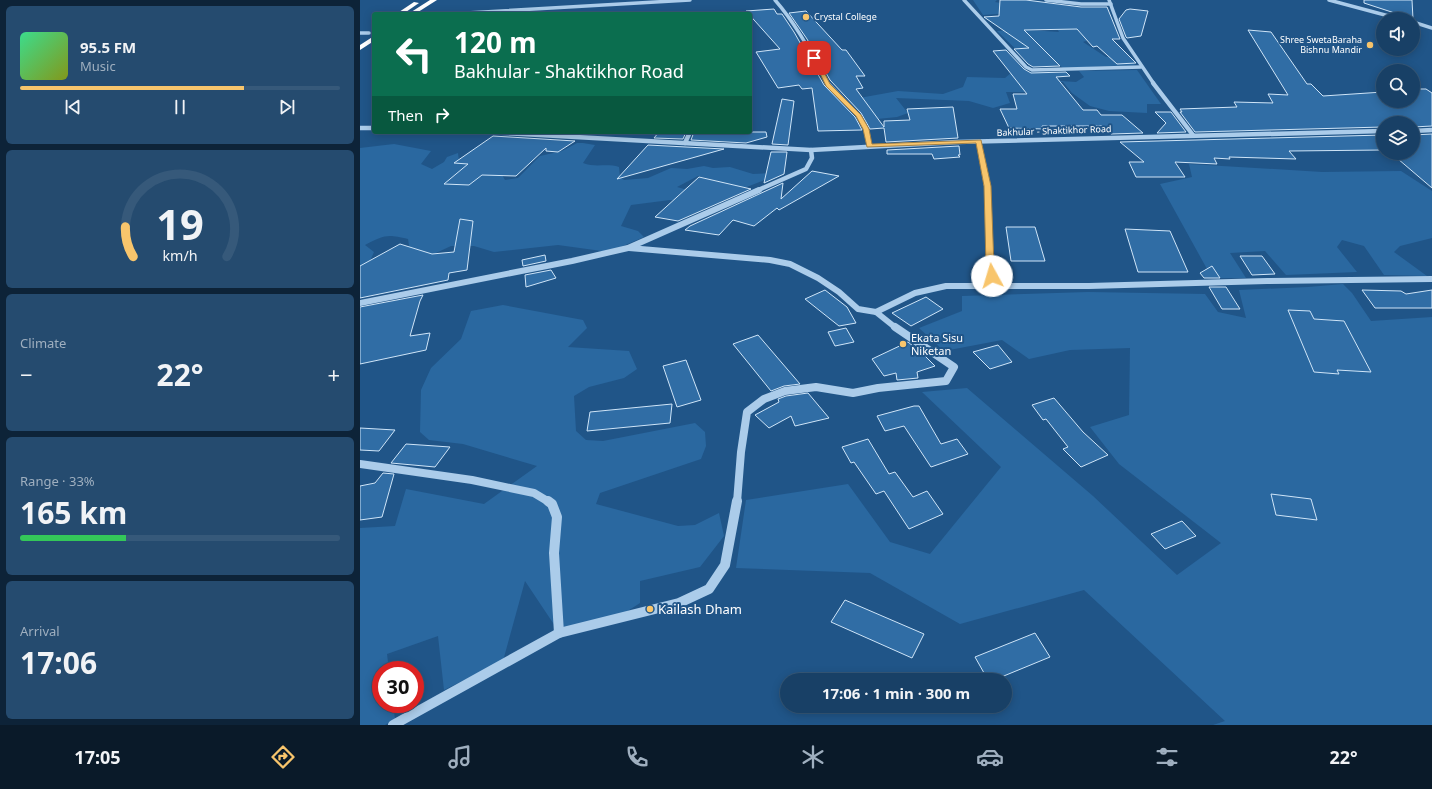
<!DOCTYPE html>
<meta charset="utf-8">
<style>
body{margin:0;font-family:"Noto Sans",sans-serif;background:#254b6f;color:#f1f3f6;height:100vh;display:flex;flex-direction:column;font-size:15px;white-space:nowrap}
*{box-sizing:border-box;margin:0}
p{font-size:13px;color:#9fafbf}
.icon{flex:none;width:22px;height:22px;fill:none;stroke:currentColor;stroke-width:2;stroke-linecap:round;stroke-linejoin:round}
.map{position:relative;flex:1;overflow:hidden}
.drawer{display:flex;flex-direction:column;gap:6px;padding:6px;background:#0d2338;width:360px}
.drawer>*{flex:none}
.hud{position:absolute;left:12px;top:12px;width:380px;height:122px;border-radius:4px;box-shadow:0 2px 10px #0003,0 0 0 1px #36597a;background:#0b6e4f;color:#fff;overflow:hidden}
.tools{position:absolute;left:1016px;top:12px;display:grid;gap:8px}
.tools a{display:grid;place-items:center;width:44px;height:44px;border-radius:50%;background:#184066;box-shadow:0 2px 10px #0003,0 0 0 1px #36597a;font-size:20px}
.speed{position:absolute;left:12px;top:661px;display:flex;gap:8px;font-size:20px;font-weight:700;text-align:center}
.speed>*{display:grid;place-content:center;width:52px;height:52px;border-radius:50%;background:#184066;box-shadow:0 2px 10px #0003,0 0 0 1px #36597a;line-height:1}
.speed .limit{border:6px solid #d22;background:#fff;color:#111}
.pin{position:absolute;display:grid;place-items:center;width:34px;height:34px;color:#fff;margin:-17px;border-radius:8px;box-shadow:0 2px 6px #0006}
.me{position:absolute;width:44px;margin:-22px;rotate:354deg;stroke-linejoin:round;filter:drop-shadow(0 0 3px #0008)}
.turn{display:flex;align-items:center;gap:14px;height:84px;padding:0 16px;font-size:18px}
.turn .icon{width:52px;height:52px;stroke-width:2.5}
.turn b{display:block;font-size:28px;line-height:34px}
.then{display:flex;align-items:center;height:38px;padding:0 16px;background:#0003;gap:8px;font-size:15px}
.big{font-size:30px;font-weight:700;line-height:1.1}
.drawer .card{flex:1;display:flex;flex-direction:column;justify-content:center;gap:6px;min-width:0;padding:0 14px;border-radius:6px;background:#254b6f}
.drawer .dial{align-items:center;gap:0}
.dial svg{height:104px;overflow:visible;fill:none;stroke:#36597a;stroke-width:7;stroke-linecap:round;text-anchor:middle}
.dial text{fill:#f1f3f6;stroke:none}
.song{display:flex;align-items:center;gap:12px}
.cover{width:48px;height:48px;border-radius:6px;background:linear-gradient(135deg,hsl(150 70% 55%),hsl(70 70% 35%))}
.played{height:4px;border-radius:2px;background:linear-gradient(90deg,#f8c56c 70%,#36597a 70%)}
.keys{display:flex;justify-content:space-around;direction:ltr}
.heat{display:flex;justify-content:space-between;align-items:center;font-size:22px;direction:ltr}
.charge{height:6px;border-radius:3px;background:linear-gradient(90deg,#34c759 33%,#36597a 0)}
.trip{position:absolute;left:420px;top:673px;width:232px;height:40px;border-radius:20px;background:#184066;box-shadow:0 2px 10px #0003,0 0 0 1px #36597a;font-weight:700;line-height:40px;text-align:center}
.dock{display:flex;height:64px;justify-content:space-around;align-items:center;background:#0a1a29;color:#9fafbf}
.dock .icon{width:28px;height:28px}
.dock .active{color:#f8c56c}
.dock b{font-size:18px;color:#f1f3f6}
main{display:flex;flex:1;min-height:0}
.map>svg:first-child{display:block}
</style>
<main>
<section class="drawer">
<div class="card">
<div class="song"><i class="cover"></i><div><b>95.5 FM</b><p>Music</p></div></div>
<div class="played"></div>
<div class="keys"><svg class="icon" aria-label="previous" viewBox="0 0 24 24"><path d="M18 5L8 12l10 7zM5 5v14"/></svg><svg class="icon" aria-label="pause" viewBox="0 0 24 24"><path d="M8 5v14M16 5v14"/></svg><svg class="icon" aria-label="next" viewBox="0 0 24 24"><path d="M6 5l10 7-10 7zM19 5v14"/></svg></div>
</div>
<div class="card dial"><svg viewBox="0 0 100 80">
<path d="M14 69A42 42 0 1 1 86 69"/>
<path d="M14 69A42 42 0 0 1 8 46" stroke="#f8c56c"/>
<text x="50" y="56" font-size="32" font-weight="700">19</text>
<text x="50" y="72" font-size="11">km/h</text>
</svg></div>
<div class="card"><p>Climate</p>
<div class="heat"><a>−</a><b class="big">22°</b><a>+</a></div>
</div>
<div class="card"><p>Range · 33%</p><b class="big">165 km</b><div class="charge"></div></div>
<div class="card"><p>Arrival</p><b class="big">17:06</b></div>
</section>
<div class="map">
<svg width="1072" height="725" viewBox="0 0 1072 725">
<rect width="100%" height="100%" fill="#205588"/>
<g fill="#2a68a0">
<polygon points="613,0 637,0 635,2 646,4 671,14 669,30 699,32 687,10 750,14 751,23 731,39 723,42 746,57 768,55 775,65 703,68 691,59 664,60 661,54 637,31 662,30 650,13 623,15"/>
<polygon points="777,70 801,104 787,104 787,113 749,111 730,106 712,93 703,82 680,83 674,92 646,92 650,103 633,108 609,101 536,98 548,113 537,117 507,120 488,100 538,91 583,94 603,87 607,77 645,78 651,73 667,72 696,73 700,81 716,82 724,77 719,71"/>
<path d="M217 143H223L235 145 223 163C235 168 247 163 259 167L260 177 264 180 288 178 311 168 327 169 344 166 353 168 370 167 393 174 416 173 415 176 384 188 338 176 317 187 359 199 341 206 310 200 271 205 261 226 278 231 284 237 249 252 198 245 134 252 114 246H91L52 264 48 239C27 234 24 235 5 245L14 252 6 270 0 273V148L34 144 71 151 61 164 72 169 84 162 87 157 98 153 99 162 138 168 145 180 158 178 180 156 202 151Z"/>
<polygon points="829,164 962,172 1041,171 1072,191 1072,238 1040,246 1034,252 1067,276 1024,275 1004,246 982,240 977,247 997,272 926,275 905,251 870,253 886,278 852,278 800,184 832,177"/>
<polygon points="983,284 992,293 1011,321 1072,317 1072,725 853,725 865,721 724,590 600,624 510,573 376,568 386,500 488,484 530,542 570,554 641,467 562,392 607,388 733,496 817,575 861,543 759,464 730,427 769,415 770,348 710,350 669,359 642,340 584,351 559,328 602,311 602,296 728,292 845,294 858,312 886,318 879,290 948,287"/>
<polygon points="143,305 223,320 227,328 208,347 269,351 277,369 264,378 229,387 214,396 216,431 226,440 243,441 335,423 345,432 346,446 341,459 240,493 236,504 318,526 335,525 359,513 364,536 340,567 280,581 280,603 249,623 197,629 165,581 143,661 84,690 78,636 27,654 29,670 21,670 21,704 33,704 35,719 25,725 0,725 0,528 35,526 46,489 124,504 177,466 103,444 69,440 60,432 61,390 71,368 101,339 111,311"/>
</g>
<g fill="#306da5" stroke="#cfe5f8">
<polygon points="640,0 666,0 721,7 747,7 760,39 752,39 776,63 757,64 737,46 733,47 717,29 664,30 700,66 673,67 668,64 654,49 669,48 624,17 639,16"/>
<polygon points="1004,0 1052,0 1053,19 1004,3"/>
<polygon points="414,9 417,14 422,14 434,32 464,85 495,117 502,130 458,131 452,88 442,89 439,85 418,88 396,52 420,49 386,11"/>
<polygon points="770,9 788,11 781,36 767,38 766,37 759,19 766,10"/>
<polygon points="446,11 482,50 486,50 505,76 496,76 503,88 496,89 524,127 524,121 550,120 547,109 593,107 598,138 526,142 524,128 510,129 501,113 470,80 447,39 429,13"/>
<polygon points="888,30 911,32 947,84 951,84 963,96 1023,92 1023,101 1053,101 1053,89 1066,89 1072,93 1072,126 1053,127 1053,123 1023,123 1023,127 835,132 820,112 822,112 820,109 877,107 874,102 913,103 908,94 928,95"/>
<polygon points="646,50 664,69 671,73 706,72 710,76 696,77 723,110 737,110 741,115 762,115 783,133 751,134 742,126 682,126 683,129 649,128 640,109 657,109 653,94 667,94 633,51"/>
<polygon points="422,99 434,101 428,145 412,144"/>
<polygon points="795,112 811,112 826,132 797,133 806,123"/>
<polygon points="299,132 326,132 323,139 294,138"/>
<polygon points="334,132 406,132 407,137 386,143 331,140"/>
<polygon points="1072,134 1072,188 1031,153 1053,153 1053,135"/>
<polygon points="1023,135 1023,150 929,151 936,159 869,157 870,159 854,158 857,164 815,162 825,177 776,177 769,162 784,162 760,142"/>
<polygon points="133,136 215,141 198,152 186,151 186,148 156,176 122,175 109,185 84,184 108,164 94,163"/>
<polygon points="288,145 364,149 257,179"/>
<polygon points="599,146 600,155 598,155 600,157 574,159 572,154 527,154 527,150"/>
<polygon points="411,152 427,152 424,174 404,183"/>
<polygon points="452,171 479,176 419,210 417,208 394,226 373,220 359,235 325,230 330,226 423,183 421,199"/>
<polygon points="339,177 391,189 318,221 295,217"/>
<polygon points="100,219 113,221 107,270 89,273 88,280 0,298 0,266 40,244 72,254 94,252"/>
<polygon points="646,227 675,227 685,261 651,261"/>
<polygon points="765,229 810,231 828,272 778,272"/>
<polygon points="185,255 186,261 163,266 162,260"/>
<polygon points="880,256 902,256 915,274 892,275"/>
<polygon points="852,266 860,278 844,278 840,273"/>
<polygon points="191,270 196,278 166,287 165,275"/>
<polygon points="849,287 866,287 880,309 862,309"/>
<polygon points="465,290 487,307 496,323 479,326 445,299"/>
<polygon points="1002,290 1041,291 1046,294 1072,290 1072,308 1015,308"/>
<polygon points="63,295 60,301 50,336 70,333 66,350 0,364 0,307"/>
<polygon points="566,297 583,309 551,326 532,313"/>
<polygon points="928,310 950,311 954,319 984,321 1011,372 977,370 979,374 954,372"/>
<polygon points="486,328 494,342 475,346 468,332"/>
<polygon points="398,335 440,384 424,386 411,391 373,344"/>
<polygon points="548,342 563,354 575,366 557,372 558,378 537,380 536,373 524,376 512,359"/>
<polygon points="638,345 652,362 630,369 613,352"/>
<polygon points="326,360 341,400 317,407 303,366"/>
<polygon points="448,393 469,418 435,426 431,416 409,428 395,415 419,402 418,399 426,396"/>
<polygon points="694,398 723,432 748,455 721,467 703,449 708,447 686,419 683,420 672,405"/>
<polygon points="312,404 310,423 227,431 230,412"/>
<polygon points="554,406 559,406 581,444 597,439 608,454 571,467 544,426 525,431 517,416"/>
<polygon points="0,428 35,430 19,451 0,450"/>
<polygon points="508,439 529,474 535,472 553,497 567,491 583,514 549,529 524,491 516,494 494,462 491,463 482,447"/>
<polygon points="46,444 90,447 75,467 31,463"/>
<polygon points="23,473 34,474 22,517 0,520 0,486 15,483"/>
<polygon points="911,494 951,499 957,520 916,515"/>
<polygon points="822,521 836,536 805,549 791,534"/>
<polygon points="485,600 564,634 552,658 471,622"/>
<polygon points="675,633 690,657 634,680 628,680 615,657"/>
</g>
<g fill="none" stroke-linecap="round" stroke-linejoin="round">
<g stroke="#abccea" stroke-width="3.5">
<path d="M415 0C437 25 452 55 468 84"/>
<polyline points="604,0 666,67 672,70 781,67"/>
<polyline points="686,0 721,4 751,4"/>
<polyline points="749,0 763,38 794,84"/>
<polyline points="969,0 1040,19"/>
<polyline points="89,14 330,0"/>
<polyline points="1053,22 1072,28"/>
<polyline points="0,33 9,33"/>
<polyline points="390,61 390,73"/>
</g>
<g stroke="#abccea" stroke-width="4.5">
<polyline points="467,83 498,115 506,129 509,146"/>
<polyline points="793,83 833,135"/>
<polyline points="0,128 14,128"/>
<polyline points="1053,131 1072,130"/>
<polyline points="127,132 451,150 597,142 1023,131"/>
<polyline points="619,142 627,191"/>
<polyline points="325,143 330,132"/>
<polyline points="396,191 446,169 452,158 451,150"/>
</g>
<g stroke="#abccea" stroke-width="6">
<polyline points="627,190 630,266 633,286"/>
<polyline points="269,248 410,260 430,264 458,278 479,292 498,309 516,312"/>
<polyline points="0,303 212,261 268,248 399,190"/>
<polyline points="536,328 516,312 555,293 586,286 729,286 907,281 1072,279"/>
</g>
<g stroke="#abccea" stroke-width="8">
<polyline points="0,464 112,480 174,493 189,502"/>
<polyline points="377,502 381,452 387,412 404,399 425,391 456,387 493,393 518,388 586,381 594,367 535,327"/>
</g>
<g stroke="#abccea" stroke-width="10">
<polyline points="188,501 192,504 197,517 194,553 199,633"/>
<polyline points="33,725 199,633 319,603 349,589 365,565 377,501"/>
</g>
<g fill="#fff" fill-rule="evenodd">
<polygon points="70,0 77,0 55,14 48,14"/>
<polygon points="54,2 59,3 43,14 36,14"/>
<polygon points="14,36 14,41 0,50 0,45"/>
</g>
</g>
<polygon fill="#f8c56c" stroke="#a18046" points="452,57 457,58 470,84 501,115 509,129 512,144 621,140 631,186 634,266 636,276 634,278 629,278 626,266 624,186 616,143 507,147 503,129 496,116 466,86"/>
<g fill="#f8c56c" stroke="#205588" stroke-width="1.5">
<circle cx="446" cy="17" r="4"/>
<circle cx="1010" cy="45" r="4"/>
<circle cx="543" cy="344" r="4"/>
<circle cx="290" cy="609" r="4"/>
</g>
<g text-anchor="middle" stroke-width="4" stroke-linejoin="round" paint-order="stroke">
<g font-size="9" fill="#fff" stroke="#205588" text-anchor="start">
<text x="454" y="20">Crystal College</text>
<text x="1002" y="43" text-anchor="end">Shree SwetaBaraha<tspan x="1002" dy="10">Bishnu Mandir</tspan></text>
</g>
<g font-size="9" fill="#fff" stroke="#205588">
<text transform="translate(694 131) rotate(-2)" y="3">Bakhular - Shaktikhor Road</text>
</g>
<g font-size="11" fill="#fff" stroke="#205588" text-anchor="start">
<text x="551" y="342">Ekata Sisu<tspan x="551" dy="13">Niketan</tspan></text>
</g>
<g font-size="13" fill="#fff" stroke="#205588" text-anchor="start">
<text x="298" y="614">Kailash Dham</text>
</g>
</g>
</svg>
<div class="tools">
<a><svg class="icon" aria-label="sound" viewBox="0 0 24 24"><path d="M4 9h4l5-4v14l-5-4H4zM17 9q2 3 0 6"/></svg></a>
<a><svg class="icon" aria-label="search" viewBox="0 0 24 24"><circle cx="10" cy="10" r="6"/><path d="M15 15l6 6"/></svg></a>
<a><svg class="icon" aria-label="layers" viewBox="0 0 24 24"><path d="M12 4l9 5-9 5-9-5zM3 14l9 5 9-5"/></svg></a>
</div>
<div class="speed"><div class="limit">30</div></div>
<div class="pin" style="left:454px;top:58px;background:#d93025"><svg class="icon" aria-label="arrive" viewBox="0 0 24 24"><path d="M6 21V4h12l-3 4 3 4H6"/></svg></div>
<svg class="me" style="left:632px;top:276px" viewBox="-20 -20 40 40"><circle r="19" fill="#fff"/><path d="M0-13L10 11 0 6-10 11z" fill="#f8c56c"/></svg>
<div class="trip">17:06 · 1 min · 300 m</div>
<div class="hud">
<div class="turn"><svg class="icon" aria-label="left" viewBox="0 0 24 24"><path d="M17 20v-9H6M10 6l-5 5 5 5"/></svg><div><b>120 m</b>Bakhular - Shaktikhor Road</div></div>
<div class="then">Then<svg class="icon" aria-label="right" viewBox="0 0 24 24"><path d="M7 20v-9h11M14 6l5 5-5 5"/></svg></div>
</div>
</div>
</main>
<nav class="dock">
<b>17:05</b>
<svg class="icon active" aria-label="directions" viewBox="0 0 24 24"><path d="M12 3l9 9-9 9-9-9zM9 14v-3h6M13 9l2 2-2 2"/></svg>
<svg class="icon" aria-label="music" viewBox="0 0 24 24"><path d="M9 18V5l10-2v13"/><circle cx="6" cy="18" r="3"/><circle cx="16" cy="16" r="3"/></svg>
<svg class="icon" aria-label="phone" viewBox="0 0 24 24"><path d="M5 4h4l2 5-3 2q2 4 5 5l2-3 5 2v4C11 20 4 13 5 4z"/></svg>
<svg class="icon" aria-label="climate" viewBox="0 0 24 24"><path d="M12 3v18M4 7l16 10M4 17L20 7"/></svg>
<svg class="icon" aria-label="car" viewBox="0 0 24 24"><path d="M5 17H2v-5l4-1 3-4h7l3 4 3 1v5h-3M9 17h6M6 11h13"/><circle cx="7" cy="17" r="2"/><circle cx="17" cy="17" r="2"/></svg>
<svg class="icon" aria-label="filters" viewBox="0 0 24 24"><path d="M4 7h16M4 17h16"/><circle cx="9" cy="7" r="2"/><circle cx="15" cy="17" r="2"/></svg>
<b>22°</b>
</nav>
